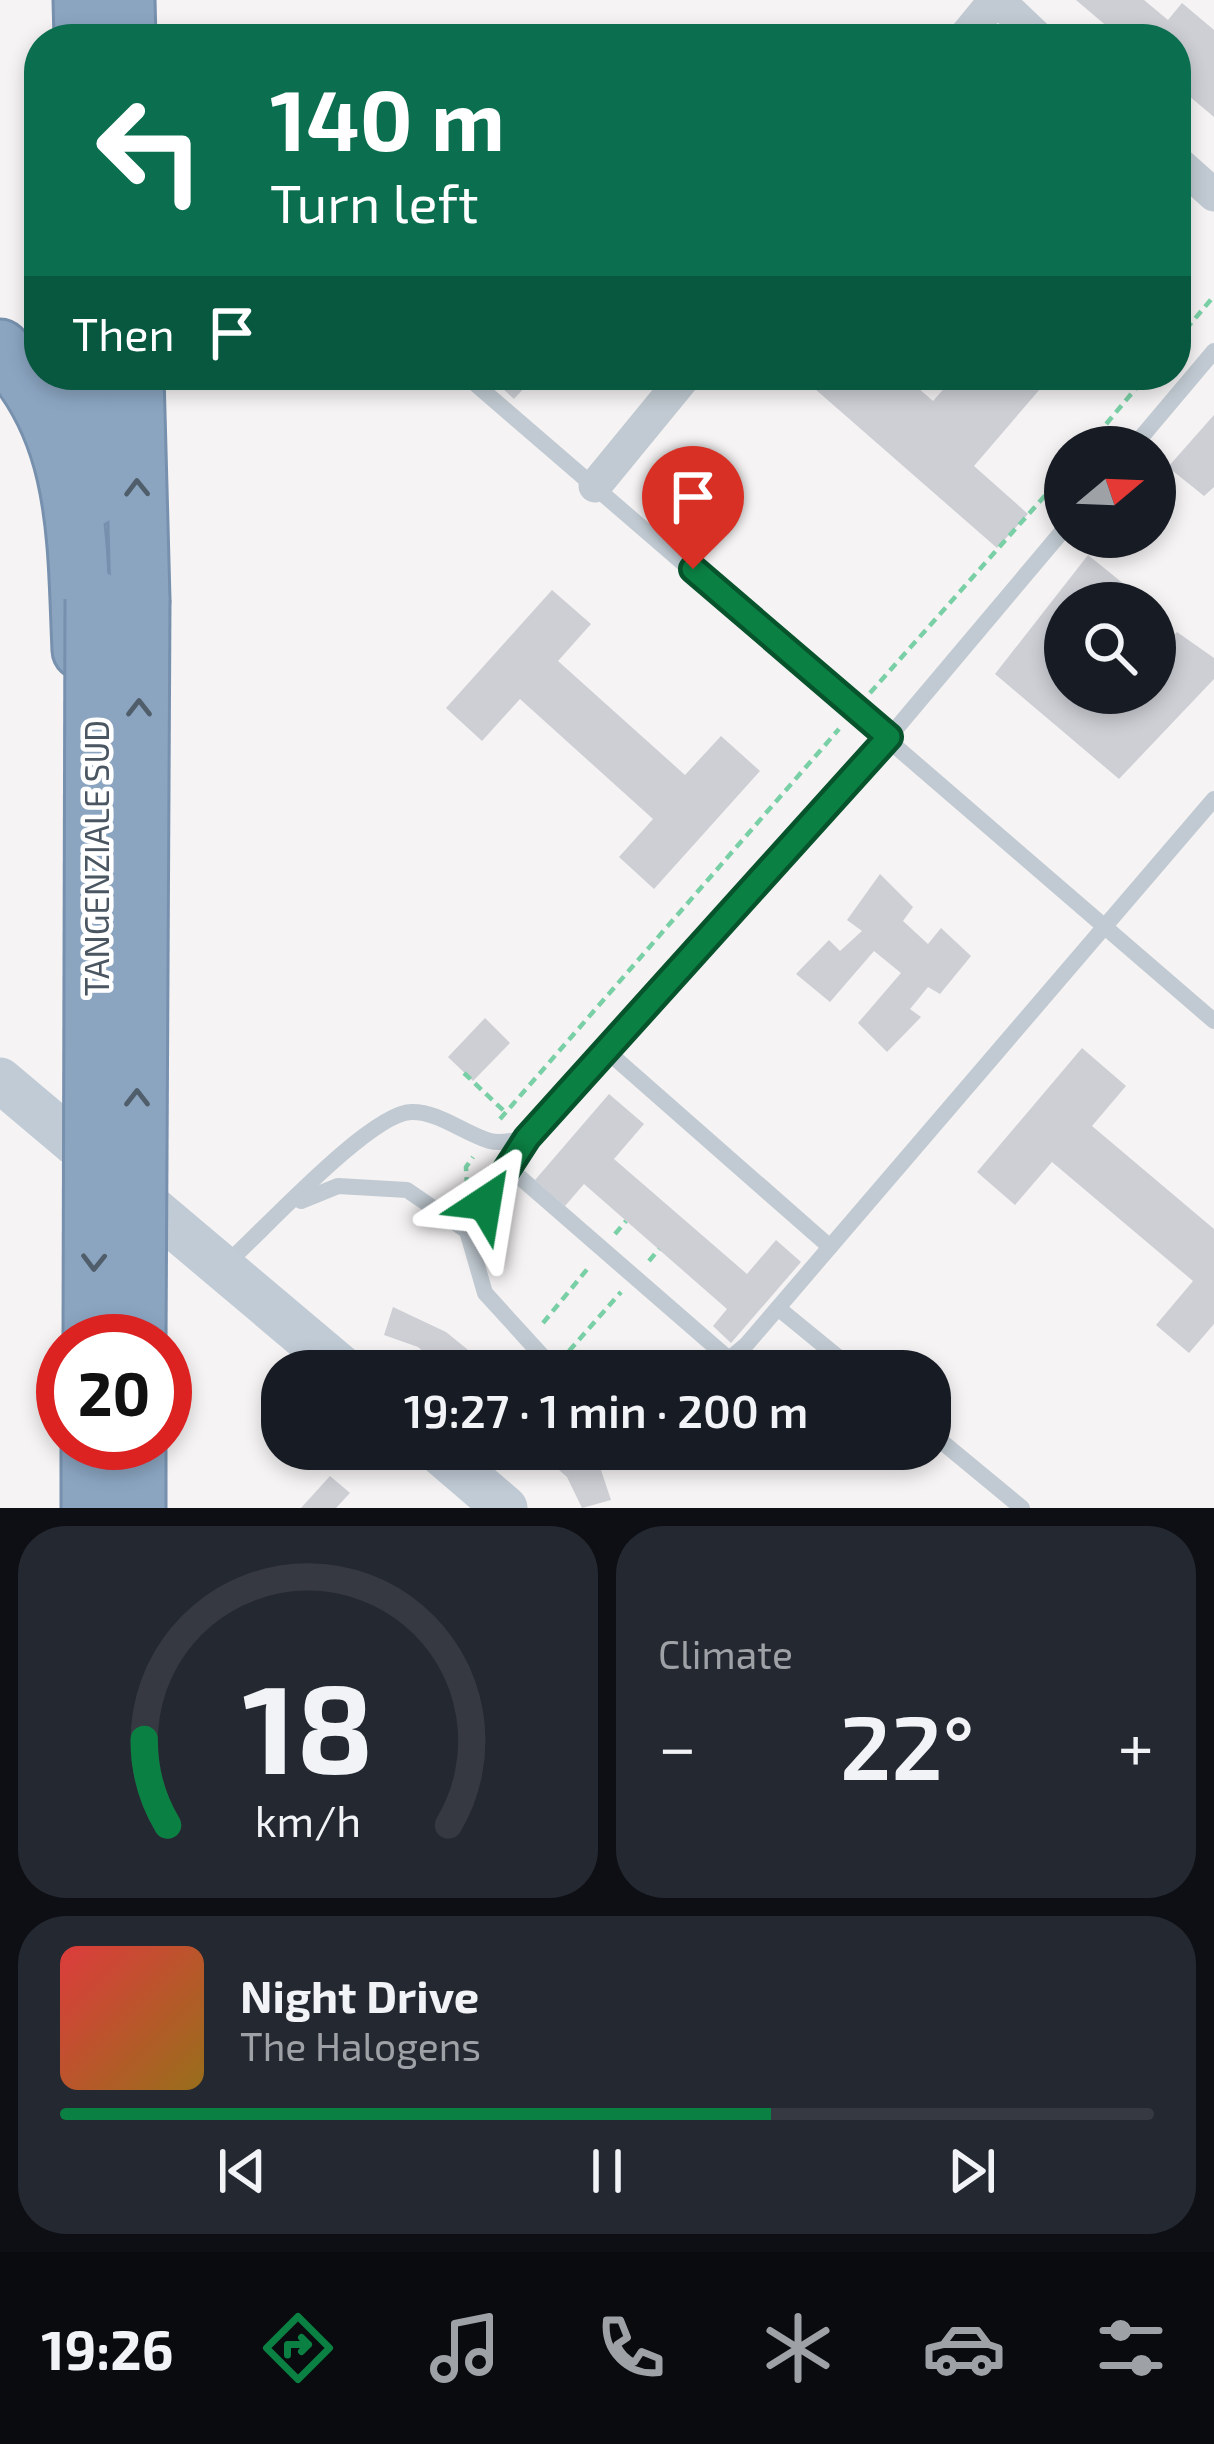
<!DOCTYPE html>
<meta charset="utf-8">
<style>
body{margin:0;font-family:"Exo 2",sans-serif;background:#242831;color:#f1f3f6;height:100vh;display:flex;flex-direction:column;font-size:45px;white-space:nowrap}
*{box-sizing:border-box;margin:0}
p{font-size:39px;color:#9ea1a6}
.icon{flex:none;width:66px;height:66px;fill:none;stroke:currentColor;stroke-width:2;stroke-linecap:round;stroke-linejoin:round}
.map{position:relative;height:1508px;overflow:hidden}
.details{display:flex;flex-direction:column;gap:18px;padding:18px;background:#0d0f14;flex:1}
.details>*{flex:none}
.banner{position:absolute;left:24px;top:24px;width:1167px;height:366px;border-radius:48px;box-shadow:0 6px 18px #0003;background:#0b6e4f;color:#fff;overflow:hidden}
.needle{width:78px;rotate:71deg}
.tools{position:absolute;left:1044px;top:426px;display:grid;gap:24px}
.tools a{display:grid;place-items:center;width:132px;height:132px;border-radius:50%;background:#171b24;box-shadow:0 6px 18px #0003;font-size:60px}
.speed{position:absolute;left:36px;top:1314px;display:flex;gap:24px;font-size:60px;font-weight:700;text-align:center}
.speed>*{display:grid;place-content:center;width:156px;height:156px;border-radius:50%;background:#171b24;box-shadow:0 6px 18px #0003;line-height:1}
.speed .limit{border:18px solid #d22;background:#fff;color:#111}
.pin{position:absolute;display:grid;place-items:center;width:102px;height:102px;color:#fff;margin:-123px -51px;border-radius:50% 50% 50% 0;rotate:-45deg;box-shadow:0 0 12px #0007}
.pin .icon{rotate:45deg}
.me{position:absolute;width:132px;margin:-66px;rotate:33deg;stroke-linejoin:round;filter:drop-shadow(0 0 9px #0008)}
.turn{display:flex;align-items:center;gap:42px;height:252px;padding:0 48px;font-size:54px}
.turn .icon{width:156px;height:156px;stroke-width:2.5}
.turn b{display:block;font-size:84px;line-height:102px}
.then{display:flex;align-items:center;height:114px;padding:0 48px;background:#0003;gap:24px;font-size:45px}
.big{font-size:90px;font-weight:600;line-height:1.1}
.details .widget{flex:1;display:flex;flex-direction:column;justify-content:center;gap:18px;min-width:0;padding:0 42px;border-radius:48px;background:#242831}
.details .dial{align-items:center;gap:0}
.dial svg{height:312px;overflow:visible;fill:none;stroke:#363941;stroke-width:7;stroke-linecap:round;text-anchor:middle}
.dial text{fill:#f1f3f6;stroke:none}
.song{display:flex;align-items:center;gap:36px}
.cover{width:144px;height:144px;border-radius:18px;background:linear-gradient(135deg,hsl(0 70% 55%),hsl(40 70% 35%))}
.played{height:12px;border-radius:6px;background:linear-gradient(90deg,#0b8043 65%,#363941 65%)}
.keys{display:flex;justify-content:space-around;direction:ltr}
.heat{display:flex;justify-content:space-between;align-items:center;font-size:66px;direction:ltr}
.details .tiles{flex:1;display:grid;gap:18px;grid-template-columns:1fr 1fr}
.widget:last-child{grid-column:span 2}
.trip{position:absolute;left:261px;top:1350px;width:690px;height:120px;border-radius:48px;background:#171b24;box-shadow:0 6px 18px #0003;font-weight:600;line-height:120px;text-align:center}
.dock{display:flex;height:192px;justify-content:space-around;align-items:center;background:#090b0e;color:#9ea1a6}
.dock .icon{width:84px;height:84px}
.dock .on{color:#0b8043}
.dock b{font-size:54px;color:#f1f3f6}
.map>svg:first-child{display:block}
</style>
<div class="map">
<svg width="1214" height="1508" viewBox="0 0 1214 1508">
<rect width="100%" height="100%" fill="#f5f3f3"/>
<g fill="#cdcfd5">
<polygon points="1076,0 1144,0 1168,20 1182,3 1214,30 1214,117 1176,85 1176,39 1122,39"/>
<polygon points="488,375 536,375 514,399"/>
<polygon points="799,375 903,375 933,401 956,375 1052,375 974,466 1028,514 997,548"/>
<polygon points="1214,415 1214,487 1204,496 1168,467"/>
<polygon points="1088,555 1135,593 1127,603 1065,603 1065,693 1155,693 1155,656 1177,632 1214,658 1214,679 1119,779 995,674"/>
<polygon points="552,590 591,624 558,661 685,775 721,736 760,771 654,889 619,857 653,819 520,699 482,741 446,708"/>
<polygon points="880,874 913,907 903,921 928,944 941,928 971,956 940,994 928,987 910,1009 921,1017 887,1052 858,1023 901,973 874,951 830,1002 796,974 829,940 840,951 862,931 847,920"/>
<polygon points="485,1018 510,1043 473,1081 448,1057"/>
<polygon points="1082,1048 1126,1086 1092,1126 1214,1229 1214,1324 1189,1353 1156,1325 1193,1281 1052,1162 1015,1205 977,1172"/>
<polygon points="609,1094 644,1124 614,1159 747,1274 776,1240 801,1262 731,1343 713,1326 727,1309 584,1184 565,1206 535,1180"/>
<polygon points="393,1307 446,1332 494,1371 446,1371 418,1347 384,1335"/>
<polygon points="535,1449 582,1449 599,1464 611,1500 582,1508 567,1477"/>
<polygon points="330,1476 350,1493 336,1508 301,1508"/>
</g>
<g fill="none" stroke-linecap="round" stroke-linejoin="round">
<defs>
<g id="highway">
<polyline points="83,0 84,39"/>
<polyline points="125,0 126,39"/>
<path d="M0 349C82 431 77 543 82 650"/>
<polyline points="91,375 93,497"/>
<polyline points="134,375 140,600"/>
<polyline points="91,1508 91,1443"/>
<polyline points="136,1508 136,1443"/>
</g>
</defs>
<use href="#highway" stroke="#7690ad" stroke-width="63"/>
<g stroke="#7ad0a6" stroke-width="4.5" stroke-dasharray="9 6" stroke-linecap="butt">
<polyline points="1176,341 1214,296"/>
<polyline points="1087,447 1147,375"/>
<polyline points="870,693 1065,473"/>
<polyline points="464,1073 506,1113"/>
<polyline points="500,1119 839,729"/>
<polyline points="467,1186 466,1167 473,1157"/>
<polyline points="615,1234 626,1221"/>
<polyline points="649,1261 659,1249"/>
<polyline points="543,1323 589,1267"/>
<polyline points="569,1351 621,1292"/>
</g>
<g stroke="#c1cad2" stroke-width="16">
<polyline points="465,375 1214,1021"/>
<polyline points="1133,447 1214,351"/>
<polyline points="608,1052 830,1247"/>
<polyline points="508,1167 729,1359"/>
<polyline points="301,1201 338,1186 407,1190 467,1231 485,1293 556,1371"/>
<polyline points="467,1231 527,1138"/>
<path d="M225 1265C262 1232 370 1113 411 1112 438 1111 465 1134 490 1141 501 1144 516 1140 527 1138L889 737 1065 528"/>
<polyline points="778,1308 855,1371"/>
<polyline points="715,1371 746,1345 1214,799"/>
<polyline points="930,1432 1022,1508"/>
</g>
<g stroke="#c1cad2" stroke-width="33">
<polyline points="998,0 1039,39"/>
<polyline points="963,39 995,0"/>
<polyline points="1176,161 1214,195"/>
<polyline points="595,486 686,375"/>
</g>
<g stroke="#c1cbd6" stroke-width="45">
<polyline points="0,1080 345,1371"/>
<polyline points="436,1449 505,1508"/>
</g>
<use href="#highway" stroke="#8ba5c1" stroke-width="57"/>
<defs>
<g id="highway-bridge">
<polyline points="93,1341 95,599"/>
<polyline points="136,1341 140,600"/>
</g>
</defs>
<use href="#highway-bridge" stroke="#7690ad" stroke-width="63" stroke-linecap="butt"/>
<use href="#highway-bridge" stroke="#8ba5c1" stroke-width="57"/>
</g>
<defs><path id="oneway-chevron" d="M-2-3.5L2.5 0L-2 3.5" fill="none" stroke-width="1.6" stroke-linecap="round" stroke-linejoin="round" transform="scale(3)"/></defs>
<g stroke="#505e6b">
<use href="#oneway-chevron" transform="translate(137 488) rotate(-91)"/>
<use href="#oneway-chevron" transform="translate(139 708) rotate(-90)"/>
<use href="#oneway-chevron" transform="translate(137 1098) rotate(-90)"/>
<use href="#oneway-chevron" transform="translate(94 1262) rotate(91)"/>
</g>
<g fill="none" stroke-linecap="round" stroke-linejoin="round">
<defs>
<polyline id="route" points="485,1203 527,1138 889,737 693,569"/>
</defs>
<use href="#route" stroke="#07532c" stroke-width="30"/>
<use href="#route" stroke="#0b8043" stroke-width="21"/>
</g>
<g text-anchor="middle" stroke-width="9" stroke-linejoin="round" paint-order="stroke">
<g font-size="33" fill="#4a5661" stroke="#fff">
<text transform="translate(97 858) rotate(-90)" y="12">TANGENZIALE SUD</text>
</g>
</g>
</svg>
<div class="tools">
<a><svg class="needle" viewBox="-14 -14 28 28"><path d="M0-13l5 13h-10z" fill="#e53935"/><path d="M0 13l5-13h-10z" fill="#9ea1a6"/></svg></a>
<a><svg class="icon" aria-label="search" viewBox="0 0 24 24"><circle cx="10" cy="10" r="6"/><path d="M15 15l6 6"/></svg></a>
</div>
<div class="speed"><div class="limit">20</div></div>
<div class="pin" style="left:693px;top:569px;background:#d93025"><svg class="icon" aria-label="arrive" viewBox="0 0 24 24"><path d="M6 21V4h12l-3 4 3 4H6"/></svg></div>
<svg class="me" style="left:485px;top:1203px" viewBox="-20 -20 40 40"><path d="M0-17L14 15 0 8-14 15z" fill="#0b8043" stroke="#fff" stroke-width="4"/></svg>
<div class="trip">19:27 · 1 min · 200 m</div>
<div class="banner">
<div class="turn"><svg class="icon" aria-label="left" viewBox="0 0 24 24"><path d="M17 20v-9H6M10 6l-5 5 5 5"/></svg><div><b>140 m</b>Turn left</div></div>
<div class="then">Then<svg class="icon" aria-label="arrive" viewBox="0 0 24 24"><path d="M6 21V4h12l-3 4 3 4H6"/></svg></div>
</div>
</div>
<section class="details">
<div class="tiles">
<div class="widget dial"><svg viewBox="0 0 100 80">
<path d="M14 69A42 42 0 1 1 86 69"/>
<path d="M14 69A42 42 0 0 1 8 47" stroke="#0b8043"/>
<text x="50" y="56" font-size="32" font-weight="700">18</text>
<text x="50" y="72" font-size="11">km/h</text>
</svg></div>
<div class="widget"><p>Climate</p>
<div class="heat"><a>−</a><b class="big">22°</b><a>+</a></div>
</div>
<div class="widget">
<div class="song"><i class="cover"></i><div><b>Night Drive</b><p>The Halogens</p></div></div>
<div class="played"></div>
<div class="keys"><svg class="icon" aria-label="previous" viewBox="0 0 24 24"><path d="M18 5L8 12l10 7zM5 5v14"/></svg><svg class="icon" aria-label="pause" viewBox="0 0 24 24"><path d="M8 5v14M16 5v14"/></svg><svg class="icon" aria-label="next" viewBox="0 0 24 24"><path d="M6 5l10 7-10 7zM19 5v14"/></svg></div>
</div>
</div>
</section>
<nav class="dock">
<b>19:26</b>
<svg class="icon on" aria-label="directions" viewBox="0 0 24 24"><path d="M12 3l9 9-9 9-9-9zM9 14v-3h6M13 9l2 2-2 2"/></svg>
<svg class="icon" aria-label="music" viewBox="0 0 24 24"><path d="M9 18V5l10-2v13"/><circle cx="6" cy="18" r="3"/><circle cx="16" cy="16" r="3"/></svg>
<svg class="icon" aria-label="phone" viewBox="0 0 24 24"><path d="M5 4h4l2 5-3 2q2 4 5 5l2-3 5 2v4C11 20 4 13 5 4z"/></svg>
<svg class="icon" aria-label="climate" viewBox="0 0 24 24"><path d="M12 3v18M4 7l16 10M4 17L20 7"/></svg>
<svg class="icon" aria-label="car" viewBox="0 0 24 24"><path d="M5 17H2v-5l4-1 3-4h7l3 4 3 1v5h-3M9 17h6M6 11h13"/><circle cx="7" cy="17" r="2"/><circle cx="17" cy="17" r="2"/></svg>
<svg class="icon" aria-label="filters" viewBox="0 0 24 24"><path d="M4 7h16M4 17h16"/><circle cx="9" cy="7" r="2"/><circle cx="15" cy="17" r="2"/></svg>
</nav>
